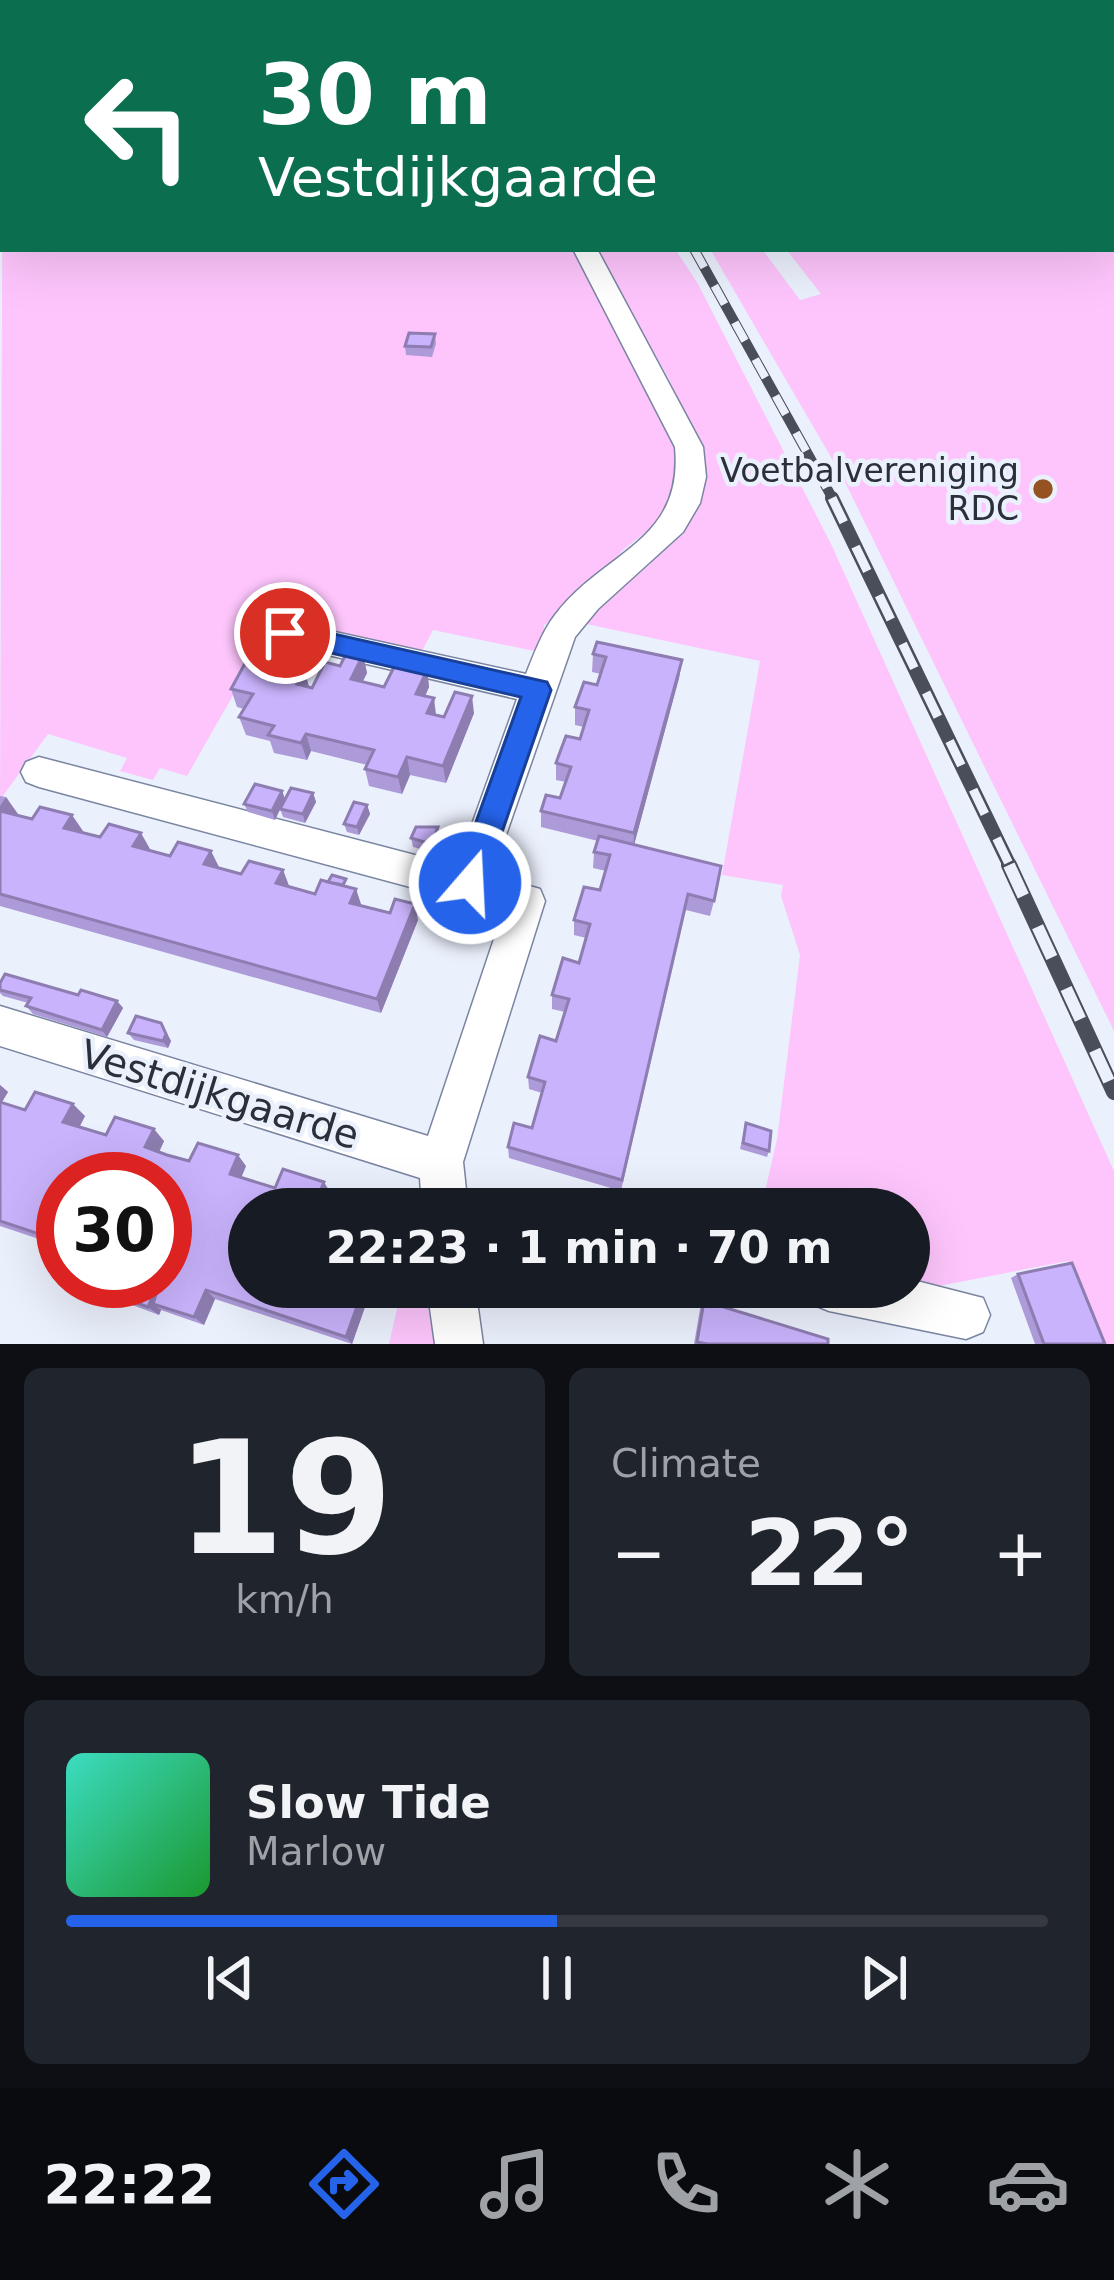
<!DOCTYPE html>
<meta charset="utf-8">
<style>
body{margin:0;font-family:"DejaVu Sans",sans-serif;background:#20242c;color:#f1f3f6;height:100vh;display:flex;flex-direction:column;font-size:45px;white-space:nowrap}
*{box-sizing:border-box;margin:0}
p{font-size:39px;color:#9ea1a6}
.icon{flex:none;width:66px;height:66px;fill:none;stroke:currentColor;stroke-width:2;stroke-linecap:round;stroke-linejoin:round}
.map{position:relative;height:1344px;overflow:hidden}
.drawer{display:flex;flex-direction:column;gap:24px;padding:24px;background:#0d0f14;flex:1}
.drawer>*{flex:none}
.hud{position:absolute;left:0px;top:0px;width:1116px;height:252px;box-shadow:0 12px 48px #0002;background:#0b6e4f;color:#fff;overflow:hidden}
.speed{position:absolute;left:36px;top:1152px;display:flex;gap:24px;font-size:60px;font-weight:700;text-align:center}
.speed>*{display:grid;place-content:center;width:156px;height:156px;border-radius:50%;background:#171b24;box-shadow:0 12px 48px #0002;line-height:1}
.speed .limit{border:18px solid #d22;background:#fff;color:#111}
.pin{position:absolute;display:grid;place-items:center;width:102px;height:102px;color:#fff;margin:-51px;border:6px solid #fff;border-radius:50%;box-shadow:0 3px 12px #0007}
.me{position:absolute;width:132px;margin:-66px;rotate:19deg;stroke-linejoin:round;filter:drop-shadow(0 0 9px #0008)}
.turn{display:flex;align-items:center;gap:42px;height:252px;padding:0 60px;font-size:54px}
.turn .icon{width:156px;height:156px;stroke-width:2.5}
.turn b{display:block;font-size:84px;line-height:102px}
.big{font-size:90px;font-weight:800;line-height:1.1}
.drawer .tile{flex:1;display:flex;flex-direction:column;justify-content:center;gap:18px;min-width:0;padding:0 42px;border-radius:18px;background:#20242c}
.drawer .dial{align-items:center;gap:0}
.dial b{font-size:156px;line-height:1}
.song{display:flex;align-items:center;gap:36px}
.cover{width:144px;height:144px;border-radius:18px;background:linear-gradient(135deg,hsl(170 70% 55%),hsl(130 70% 35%))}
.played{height:12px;border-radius:6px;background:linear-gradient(90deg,#2563eb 50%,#363941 50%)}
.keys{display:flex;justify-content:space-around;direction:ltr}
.heat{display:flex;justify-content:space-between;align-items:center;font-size:66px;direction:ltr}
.drawer .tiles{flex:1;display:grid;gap:24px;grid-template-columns:1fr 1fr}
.tile:last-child{grid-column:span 2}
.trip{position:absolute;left:228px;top:1188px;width:702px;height:120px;border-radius:60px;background:#171b24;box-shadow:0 12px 48px #0002;font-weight:800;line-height:120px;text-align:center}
.tab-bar{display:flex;height:192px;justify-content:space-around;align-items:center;background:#090b0e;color:#9ea1a6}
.tab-bar .icon{width:84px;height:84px}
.tab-bar .selected{color:#2563eb}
.tab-bar b{font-size:54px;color:#f1f3f6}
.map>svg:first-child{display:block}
</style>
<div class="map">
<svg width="1114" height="1344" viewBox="0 0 1114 1344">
<rect width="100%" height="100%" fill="#ebf0fd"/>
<g fill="#fdc5fc">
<polygon points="513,0 1114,0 1114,228 1113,3"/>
<polygon points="3,60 3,249 575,249 679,447 680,484 657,523 622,551 587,598 544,625 544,653 433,630 422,651 276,620 187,776 160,768 153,780 120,771 127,758 48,734 0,800"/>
<polygon points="1114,248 1114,1031 843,478 710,249 762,249 800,300 821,294 786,249"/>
<polygon points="594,249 675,249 697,282 832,546 1114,1171 1114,1344 1101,1344 1068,1261 918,1290 909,1287 909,1209 761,1209 777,1139 800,955 781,896 783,885 722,875 760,661 577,622 648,566 673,540 700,448 668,377"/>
<polygon points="402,1287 425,1287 434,1344 389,1344"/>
</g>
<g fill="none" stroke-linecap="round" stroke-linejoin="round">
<defs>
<g id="street">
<polygon points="401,0 420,0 422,3 404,3"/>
<path d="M573 249H597L703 447 706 477 700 503 683 532 598 609 575 637 492 875 540 889 545 901 463 1162 468 1209H422L420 1178 0 1046V1006L428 1136 503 912 39 787 26 782 21 772 26 762 39 757 457 866 517 699 285 645 274 642 269 633 274 624 285 621 526 674C534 654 542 632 555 615 603 551 684 543 675 447Z"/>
<polygon points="909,1279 983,1298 990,1315 983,1332 966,1339 829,1311 812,1304 805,1287 909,1287"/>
<polygon points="427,1287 475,1287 483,1344 435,1344"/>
</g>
</defs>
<use href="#street" stroke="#7a85a1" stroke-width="3"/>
<use href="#street" fill="#fff" fill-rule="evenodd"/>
<defs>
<polyline id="rail-far2" points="694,249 834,501"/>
<polyline id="rail-far1" points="832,498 1011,868"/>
<polyline id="rail" points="1009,865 1114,1092"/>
</defs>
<use href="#rail-far2" stroke="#494e5a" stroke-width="10"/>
<use href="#rail-far1" stroke="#494e5a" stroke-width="14"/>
<use href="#rail" stroke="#494e5a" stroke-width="16"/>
<use href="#rail-far2" stroke="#ebf0fd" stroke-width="8" stroke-dasharray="21" stroke-linecap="butt"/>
<use href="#rail-far1" stroke="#ebf0fd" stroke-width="9" stroke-dasharray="27" stroke-linecap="butt"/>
<use href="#rail" stroke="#ebf0fd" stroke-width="12" stroke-dasharray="34" stroke-linecap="butt"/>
</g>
<g fill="#ad9ad9">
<polygon points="435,334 436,344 432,357 406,355 405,346"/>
<polygon points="593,654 682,660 679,678 634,844 714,901 710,916 686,910 621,1191 509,1158 508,1147 532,1128 542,1093 529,1089 528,1077 556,1041 565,1012 552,1009 552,995 579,963 586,938 574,935 574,920 600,890 606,871 593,868 594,852 598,841 541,827 541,811 560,798 566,782 556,780 556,763 580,739 584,727 575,725 575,707 597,685 601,674 592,672"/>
<polygon points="292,655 296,668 304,669 309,687 312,688 340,666 363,655 367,673 362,682 384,687 427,670 429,687 425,696 436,715 444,717 474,713 446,783 410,775 402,794 369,786 365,769 367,765 311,751 307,760 274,753 270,741 246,735 239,717 244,709 237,707 231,689"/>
<polygon points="282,791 285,799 313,793 316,802 305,823 283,817 280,809 275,820 248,812 244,804"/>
<polygon points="0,796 6,797 17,815 170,856 211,851 218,868 241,874 283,870 289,886 315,894 349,887 360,905 418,920 381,1013 0,906"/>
<polygon points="367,805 370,814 359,835 347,832 344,824"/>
<polygon points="438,827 439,835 432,852 413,847 411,838"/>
<polygon points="0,983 117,1001 123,1008 107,1037 33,1014 26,1006 28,1003 3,996 0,993"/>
<polygon points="162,1023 171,1041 168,1048 134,1040 128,1033"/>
<polygon points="0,1085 8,1092 2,1102 25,1110 85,1116 79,1127 106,1135 164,1141 159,1152 189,1161 246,1166 241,1178 275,1188 330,1192 325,1204 249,1287 372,1287 352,1344 215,1299 204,1325 161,1310 159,1315 68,1281 165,1281 63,1179 63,1247 0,1226"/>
<polygon points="746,1123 769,1151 767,1157 740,1149"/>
<polygon points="1018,1274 1105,1344 1035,1344 1011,1278"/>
<polygon points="704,1301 828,1344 694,1344 700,1309"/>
</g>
<g fill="#8d7db0">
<polygon points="0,0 6,0 7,3 3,3 3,13 0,14"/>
<polygon points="363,655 367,673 355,697 351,679"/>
<polygon points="682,660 679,678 633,849 634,833"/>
<polygon points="304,669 309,687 297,684"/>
<polygon points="427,670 429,687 418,712 416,694"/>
<polygon points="472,696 474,713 446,783 443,766"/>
<polygon points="434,698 436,715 427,713"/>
<polygon points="306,734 311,751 307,760 301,743"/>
<polygon points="407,757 410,775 402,794 398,777"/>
<polygon points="282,791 285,799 275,820 272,811"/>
<polygon points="313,793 316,802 305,823 303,814"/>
<polygon points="6,797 18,814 9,826 0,814 0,806"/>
<polygon points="367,805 370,814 359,835 357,827"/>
<polygon points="72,815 83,831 75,844 64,828"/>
<polygon points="438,827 439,835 432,852 431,844"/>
<polygon points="141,833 150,849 142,862 133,846"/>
<polygon points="211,851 219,867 212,880 204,864"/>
<polygon points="283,870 289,886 283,899 276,883"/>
<polygon points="356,889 361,904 355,918 350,903"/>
<polygon points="415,904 418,920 381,1013 377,999"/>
<polygon points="117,1001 123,1008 107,1037 102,1030"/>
<polygon points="161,1023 171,1041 168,1048 163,1041"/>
<polygon points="0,1085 8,1092 0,1105"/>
<polygon points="73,1104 85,1116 76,1134 63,1122"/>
<polygon points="154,1129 164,1141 156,1159 145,1147"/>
<polygon points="238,1155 246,1166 238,1185 230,1174"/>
<polygon points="324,1182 330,1192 324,1209 316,1201"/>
<polygon points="159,1281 153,1304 161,1310 159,1315 148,1307"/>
<polygon points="364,1287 372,1287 352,1344 346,1337"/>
<polygon points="206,1290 215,1299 204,1325 194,1317"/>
</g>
<g fill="#c9b3fc" stroke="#8d7db0" stroke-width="3">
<polygon points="15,0 44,0 34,3 10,1"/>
<polygon points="325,0 380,0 382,3 327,3"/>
<polygon points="409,333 435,334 431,347 405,346"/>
<polygon points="597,642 682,660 634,833 541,811 546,795 560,798 571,767 556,763 560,752 566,736 580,739 589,710 575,707 584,682 597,685 606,657 593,654"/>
<polygon points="254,647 292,655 287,666 304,669 297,684 312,688 325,662 340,666 347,652 363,655 351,679 384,687 396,663 427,670 416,694 434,698 427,713 444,717 455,692 472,696 443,766 407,757 398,777 365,769 374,750 306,734 301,743 268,735 274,726 239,717 253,694 231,689"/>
<polygon points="255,784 282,791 272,811 244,804"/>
<polygon points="291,788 313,793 303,814 280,809"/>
<polygon points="354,802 367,805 357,827 344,824"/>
<polygon points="40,807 72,815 64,828 100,837 109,824 141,833 133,846 170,856 178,842 211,851 204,864 241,874 249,861 283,870 276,883 315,894 321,880 356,889 350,903 390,913 395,899 415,904 377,999 0,894 0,811 32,819"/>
<polygon points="416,827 438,827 431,844 411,838"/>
<polygon points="599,836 721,866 714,901 688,894 622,1180 508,1147 514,1123 532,1128 545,1082 528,1077 540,1036 556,1041 569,999 552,995 563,958 579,963 590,924 574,920 584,887 600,890 610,855 594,852"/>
<polygon points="332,875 346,879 343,885 328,882"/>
<polygon points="5,974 78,995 81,990 117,1001 102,1030 26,1006 31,998 0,990 0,983"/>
<polygon points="136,1016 161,1023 166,1034 163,1041 128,1033"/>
<polygon points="35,1092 73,1104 63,1122 106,1135 115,1117 154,1129 145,1147 167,1155 189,1161 198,1143 238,1155 230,1174 275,1188 283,1169 324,1182 316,1201 341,1209 249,1209 249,1287 364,1287 346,1337 206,1290 194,1317 153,1304 160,1281 165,1281 165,1179 63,1179 63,1242 0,1221 0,1102 25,1110"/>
<polygon points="746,1123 771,1131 769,1151 743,1143"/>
<polygon points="370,1196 393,1204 391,1209 365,1209"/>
<polygon points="1072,1263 1105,1344 1044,1344 1018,1274"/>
<polygon points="76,1281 159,1281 148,1307"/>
<polygon points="704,1301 828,1339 828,1344 707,1344 697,1342"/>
</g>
<polygon fill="#2563eb" stroke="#184099" stroke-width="3" points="285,623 547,682 551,690 481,893 470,897 459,893 454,883 521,697 275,640 271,633"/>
<circle fill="#965322" stroke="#ebf0fd" stroke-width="4.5" cx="1043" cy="489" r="12"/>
<g text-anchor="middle" stroke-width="9" stroke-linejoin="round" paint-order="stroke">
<g font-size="33" fill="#2a2f3a" stroke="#ebf0fd" text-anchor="end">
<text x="1019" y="482">Voetbalvereniging<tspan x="1019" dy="38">RDC</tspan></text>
</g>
<g font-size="39" fill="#2a2f3a" stroke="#ebf0fd">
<text transform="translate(220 1094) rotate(17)" y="14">Vestdijkgaarde</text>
</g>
</g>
</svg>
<div class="speed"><div class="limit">30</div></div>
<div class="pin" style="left:285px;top:633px;background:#d93025"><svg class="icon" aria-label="arrive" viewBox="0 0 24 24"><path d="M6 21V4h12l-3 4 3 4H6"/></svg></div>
<svg class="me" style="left:470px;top:883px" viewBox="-20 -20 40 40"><circle r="17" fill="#2563eb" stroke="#fff" stroke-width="3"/><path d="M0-11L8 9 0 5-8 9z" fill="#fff"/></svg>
<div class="trip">22:23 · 1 min · 70 m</div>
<div class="hud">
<div class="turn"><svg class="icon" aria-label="left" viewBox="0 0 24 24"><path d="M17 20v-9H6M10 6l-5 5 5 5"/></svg><div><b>30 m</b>Vestdijkgaarde</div></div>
</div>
</div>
<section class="drawer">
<div class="tiles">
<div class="tile dial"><b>19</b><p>km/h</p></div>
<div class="tile"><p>Climate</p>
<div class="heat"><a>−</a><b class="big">22°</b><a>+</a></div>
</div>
<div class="tile">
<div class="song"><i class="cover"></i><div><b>Slow Tide</b><p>Marlow</p></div></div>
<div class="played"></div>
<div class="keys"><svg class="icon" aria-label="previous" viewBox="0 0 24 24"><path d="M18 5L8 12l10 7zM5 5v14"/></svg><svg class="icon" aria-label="pause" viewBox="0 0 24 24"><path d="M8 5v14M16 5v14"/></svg><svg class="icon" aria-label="next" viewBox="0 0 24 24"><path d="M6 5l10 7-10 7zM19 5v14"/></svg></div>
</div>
</div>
</section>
<nav class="tab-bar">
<b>22:22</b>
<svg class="icon selected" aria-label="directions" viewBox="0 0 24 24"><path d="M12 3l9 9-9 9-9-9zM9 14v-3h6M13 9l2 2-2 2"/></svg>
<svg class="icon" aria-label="music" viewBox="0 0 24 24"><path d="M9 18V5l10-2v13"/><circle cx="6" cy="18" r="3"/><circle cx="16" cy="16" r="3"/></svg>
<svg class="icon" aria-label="phone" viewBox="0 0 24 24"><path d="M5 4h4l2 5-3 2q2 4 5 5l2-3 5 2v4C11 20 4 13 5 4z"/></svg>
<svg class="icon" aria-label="climate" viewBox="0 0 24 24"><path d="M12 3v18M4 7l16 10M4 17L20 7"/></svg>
<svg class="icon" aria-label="car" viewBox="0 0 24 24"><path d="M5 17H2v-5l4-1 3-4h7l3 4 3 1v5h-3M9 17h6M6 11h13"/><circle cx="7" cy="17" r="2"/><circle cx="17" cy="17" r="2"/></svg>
</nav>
